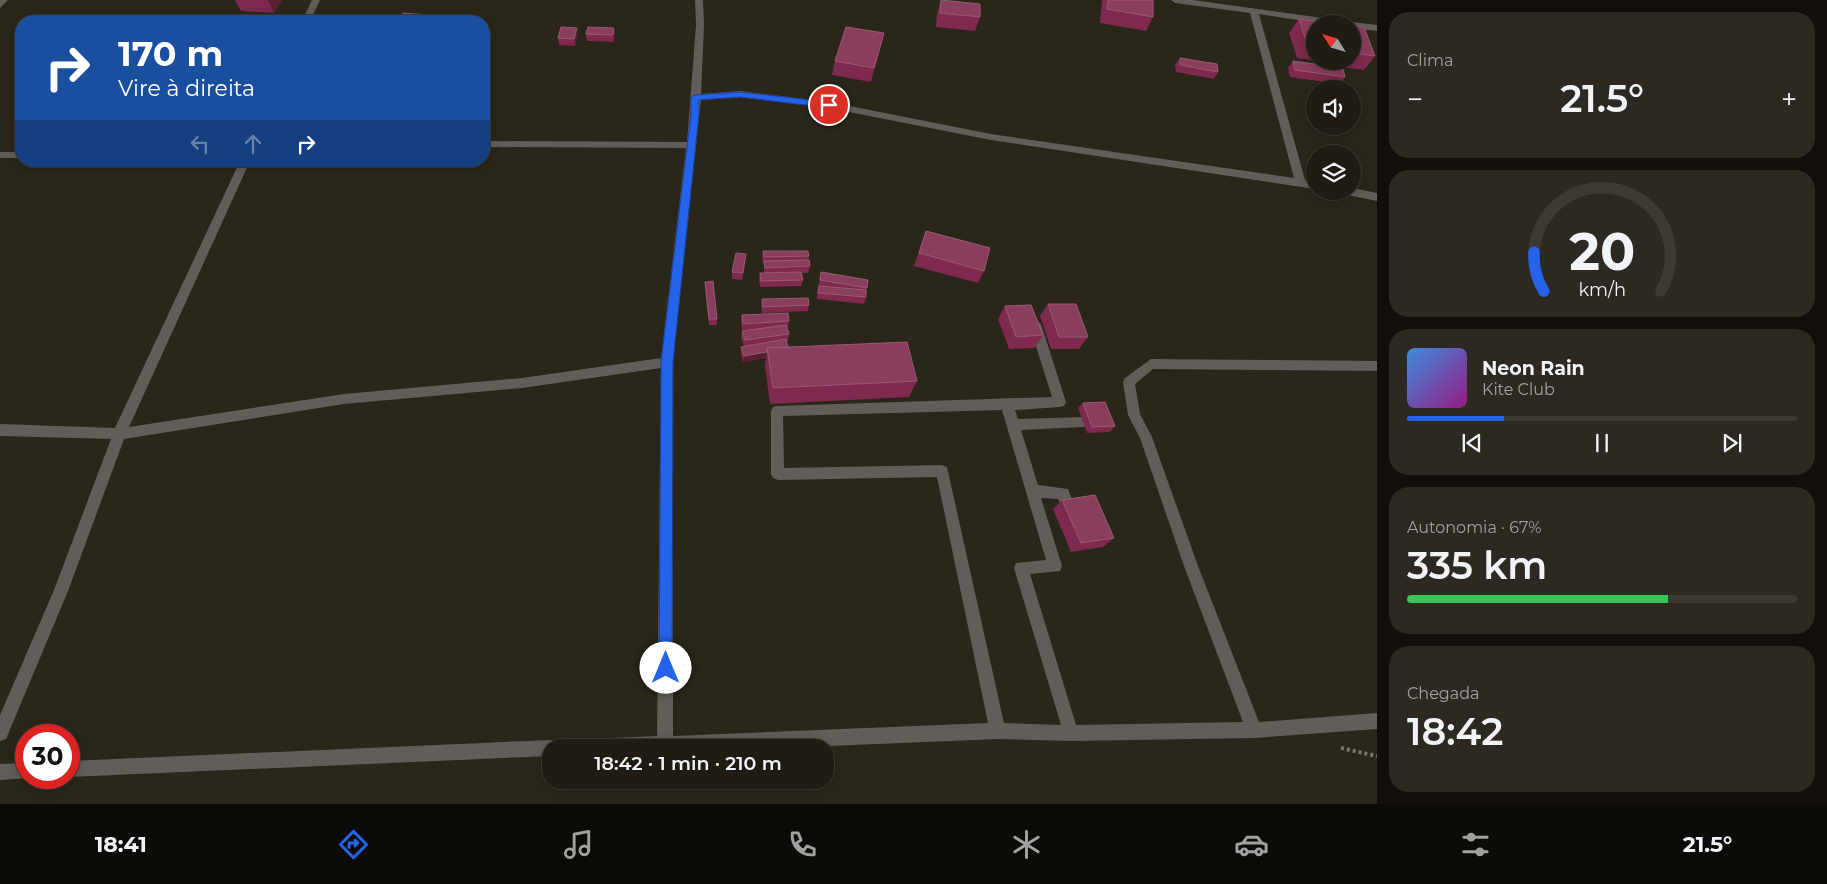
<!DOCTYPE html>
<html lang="pt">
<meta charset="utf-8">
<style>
body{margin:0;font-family:Montserrat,sans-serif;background:#2d2922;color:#f1f3f6;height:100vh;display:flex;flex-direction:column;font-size:19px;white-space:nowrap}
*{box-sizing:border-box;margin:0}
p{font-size:16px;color:#a2a1a0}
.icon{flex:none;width:28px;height:28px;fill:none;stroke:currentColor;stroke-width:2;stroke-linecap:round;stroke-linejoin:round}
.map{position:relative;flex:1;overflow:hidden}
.sheet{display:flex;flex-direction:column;gap:12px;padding:12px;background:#120f0b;width:450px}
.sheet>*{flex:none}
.hud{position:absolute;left:15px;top:15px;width:475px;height:152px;border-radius:20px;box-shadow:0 2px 12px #0003,0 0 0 1px #3d3a34;background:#1a4fa0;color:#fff;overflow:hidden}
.needle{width:32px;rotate:307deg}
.fabs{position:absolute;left:1306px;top:15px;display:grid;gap:10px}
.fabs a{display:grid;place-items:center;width:55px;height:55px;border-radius:50%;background:#201c14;box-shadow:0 2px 12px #0003,0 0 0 1px #3d3a34;font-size:25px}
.speed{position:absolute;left:15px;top:724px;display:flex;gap:10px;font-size:25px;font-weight:700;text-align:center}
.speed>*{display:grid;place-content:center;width:65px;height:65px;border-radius:50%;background:#201c14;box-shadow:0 2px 12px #0003,0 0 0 1px #3d3a34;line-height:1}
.speed .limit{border:8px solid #d22;background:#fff;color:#111}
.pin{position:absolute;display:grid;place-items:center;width:42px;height:42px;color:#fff;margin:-21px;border:2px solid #fff;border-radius:50%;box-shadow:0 1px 5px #0007}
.me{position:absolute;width:55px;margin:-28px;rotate:0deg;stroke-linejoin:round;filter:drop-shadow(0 0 4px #0008)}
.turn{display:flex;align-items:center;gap:18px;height:105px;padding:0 20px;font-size:22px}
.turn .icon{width:65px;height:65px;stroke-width:2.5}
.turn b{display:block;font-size:35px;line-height:42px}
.lanes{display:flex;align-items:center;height:48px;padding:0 20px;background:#0003;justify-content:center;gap:25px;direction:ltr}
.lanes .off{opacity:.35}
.big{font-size:38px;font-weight:600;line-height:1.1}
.sheet .widget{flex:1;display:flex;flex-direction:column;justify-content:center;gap:8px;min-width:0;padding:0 18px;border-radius:20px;background:#2d2922}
.sheet .dial{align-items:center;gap:0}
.dial svg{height:130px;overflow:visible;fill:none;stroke:#3d3a34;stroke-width:7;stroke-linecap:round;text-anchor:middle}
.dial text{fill:#f1f3f6;stroke:none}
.song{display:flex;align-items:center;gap:15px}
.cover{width:60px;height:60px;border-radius:8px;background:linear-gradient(135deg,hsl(210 70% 55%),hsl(310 70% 35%))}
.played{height:5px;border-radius:2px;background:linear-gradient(90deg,#2563eb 25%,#3d3a34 25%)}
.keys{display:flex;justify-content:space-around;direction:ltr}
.heat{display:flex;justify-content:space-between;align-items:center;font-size:28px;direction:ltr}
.charge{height:8px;border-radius:4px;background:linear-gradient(90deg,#34c759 67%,#3d3a34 0)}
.trip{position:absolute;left:542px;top:739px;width:292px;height:50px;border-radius:20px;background:#201c14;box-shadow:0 2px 12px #0003,0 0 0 1px #3d3a34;font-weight:600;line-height:50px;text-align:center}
.menu{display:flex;height:80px;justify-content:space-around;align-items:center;background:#0d0b08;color:#a2a1a0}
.menu .icon{width:35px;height:35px}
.menu .selected{color:#2563eb}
.menu b{font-size:22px;color:#f1f3f6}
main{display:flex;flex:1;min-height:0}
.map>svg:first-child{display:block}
</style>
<main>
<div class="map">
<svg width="1377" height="804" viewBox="0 0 1377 804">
<rect width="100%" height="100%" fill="#2a261a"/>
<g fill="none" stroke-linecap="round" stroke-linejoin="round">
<polyline stroke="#7b776d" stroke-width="4" stroke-dasharray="3 3" stroke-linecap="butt" points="1341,748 1377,756"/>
<g fill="#635d59" fill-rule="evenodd">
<polygon points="0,0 8,0 0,8"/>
<polygon points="312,0 320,0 310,21 302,21"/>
<path d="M695 0H703L704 25 701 94 740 91 829 102 991 134 1294 178 1250 13 1175 3 1171 0H1193L1344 21 1348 24H1324L1259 14 1305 180 1315 181V189L991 140 829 108 740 97 701 100 673 362V736L988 723 937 477 778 480 773 478 771 474V411L773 407 777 406 1052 397 1029 324 1035 319 1041 324 1066 402 1064 406 1060 407 1015 410 1018 419 1083 417 1087 418 1089 422 1087 426 1083 427 1021 430 1038 485 1068 489 1075 507 1073 511 1068 513 1063 511 1058 499 1041 498 1062 566 1060 571 1030 574 1076 725 1243 722 1184 566 1140 438 1128 415 1123 382 1125 378 1151 359 1377 361V371L1153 369 1135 384 1140 414 1152 437 1198 566 1259 722 1377 713V729L1254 738 1071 741 998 739 780 748H551V756L69 777V761L551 740 558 744 564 740 657 736 661 368 522 388 344 404 124 439 68 591 6 739 0 741V715L54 590 111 439 0 436V424L115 428 240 161H250L129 427 344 394 522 378 661 358 686 148 484 147V141L687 142 696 25ZM1002 410 1046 560 1016 563 1014 568 1061 725 1004 723 947 467 942 465 784 468 783 416Z"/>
<polygon points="1352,22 1377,25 1377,31 1352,28 1352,24 1349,24"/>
<rect x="0" y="152" width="21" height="6"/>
<polygon points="1352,188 1377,193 1377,201 1348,195 1343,191 1352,191"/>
<polygon points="26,763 26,778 30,778 0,780 0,764"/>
</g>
</g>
<g fill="#7e294d">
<polygon points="235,0 282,0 274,13 241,11"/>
<polygon points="941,0 980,17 975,31 936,27 937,14"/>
<polygon points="1102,0 1153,0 1153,17 1146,31 1100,23"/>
<polygon points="1299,19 1315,24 1315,61 1352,61 1352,26 1375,56 1364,70 1316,64 1314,60 1297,58 1289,33"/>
<polygon points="588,27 615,35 614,42 587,41 586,34"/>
<polygon points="884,33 871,82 832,75 835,61"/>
<polygon points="578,35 575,46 559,45 558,38"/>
<polygon points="1180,58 1218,72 1214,79 1176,72 1175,65"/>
<polygon points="1293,61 1345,77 1340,84 1290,77 1288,68"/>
<polygon points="926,231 984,271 978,283 914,266"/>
<polygon points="763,251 809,256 808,260 810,266 808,273 802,273 803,280 801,286 760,287 759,279 760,273 764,273 764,263 763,263 762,258"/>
<polygon points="745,261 742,280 732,279 732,272"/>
<polygon points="821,272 867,288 866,297 864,304 817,299 817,293"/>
<polygon points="705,282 717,319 717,325 709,325 705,288"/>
<polygon points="762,299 809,305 808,311 762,313 761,305"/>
<polygon points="1048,304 1088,337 1079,349 1051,349 1040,316"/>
<polygon points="1005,306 1043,335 1035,348 1009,349 998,319"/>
<polygon points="742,315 789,321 788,328 787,328 789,334 788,341 786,341 788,347 917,381 909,397 770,404 765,366 766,358 743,362 741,353 741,347 744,346 741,337 742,331 753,329 742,330 741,321"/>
<polygon points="1083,403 1115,426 1110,432 1087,433 1078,408"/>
<polygon points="1062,500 1114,538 1103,547 1071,552 1053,509"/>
</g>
<g fill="#581f32">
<polygon points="268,0 282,0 274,13"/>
<polygon points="428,15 430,21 424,21"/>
<polygon points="577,28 578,35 575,46 574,39"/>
<polygon points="614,28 615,35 614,42 613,35"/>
<polygon points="884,33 881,47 871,82 874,68"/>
<polygon points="767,352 766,358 743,362 744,356"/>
</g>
<g fill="#8a3e5d" stroke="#9a5972">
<polygon points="941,0 980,4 980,17 940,13"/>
<polygon points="1108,0 1153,0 1153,17 1107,9"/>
<polygon points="403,13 428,15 424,21 398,21"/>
<polygon points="445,17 456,19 454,21 441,21"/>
<polygon points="1299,19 1335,24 1315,24 1315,45 1307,44"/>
<polygon points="1352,26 1364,27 1375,56 1352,53"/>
<polygon points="561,27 577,28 574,39 558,38"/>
<polygon points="588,27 614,28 613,35 586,34"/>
<polygon points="846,27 884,33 874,68 835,61"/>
<polygon points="1180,58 1217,64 1218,72 1180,65"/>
<polygon points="1293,61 1343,68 1345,77 1295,70"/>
<polygon points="926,231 990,248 984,271 919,253"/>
<polygon points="763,251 808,251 809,256 764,257"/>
<polygon points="736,253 746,254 743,273 732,272"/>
<polygon points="809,260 810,266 765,268 764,261"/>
<polygon points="801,272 803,280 761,281 760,273"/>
<polygon points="821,272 868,280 867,288 820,280"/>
<polygon points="713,281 717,319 709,319 705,282"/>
<polygon points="819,286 866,290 866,297 818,293"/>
<polygon points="808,298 809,305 763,307 762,299"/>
<polygon points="1048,304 1076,304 1088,337 1059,337"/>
<polygon points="1031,305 1043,335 1016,337 1005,306"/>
<polygon points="788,313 789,321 743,324 742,315"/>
<polygon points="786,325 789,334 745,340 742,331"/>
<polygon points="786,339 788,347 767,348 767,352 744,356 741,347"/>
<polygon points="907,342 917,381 773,388 767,348"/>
<polygon points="1105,402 1115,426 1092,427 1083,403"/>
<polygon points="1095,495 1114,538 1081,543 1062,500"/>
</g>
<polygon fill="#2563eb" stroke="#184099" points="740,92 829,102 833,105 829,108 740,97 699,100 699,114 673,362 672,668 670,672 666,674 661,672 659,668 661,362 691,114 691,97 695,95"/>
</svg>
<div class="fabs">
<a><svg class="needle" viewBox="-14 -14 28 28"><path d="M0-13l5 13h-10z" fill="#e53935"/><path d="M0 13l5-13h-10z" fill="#a2a1a0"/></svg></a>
<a><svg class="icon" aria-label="sound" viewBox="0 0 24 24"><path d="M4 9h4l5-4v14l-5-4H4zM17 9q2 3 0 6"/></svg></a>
<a><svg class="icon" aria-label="layers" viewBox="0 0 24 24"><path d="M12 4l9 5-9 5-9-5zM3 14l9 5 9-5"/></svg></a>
</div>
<div class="speed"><div class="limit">30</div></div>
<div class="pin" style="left:829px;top:105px;background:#d93025"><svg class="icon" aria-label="arrive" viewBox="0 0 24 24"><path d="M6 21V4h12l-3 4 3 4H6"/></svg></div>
<svg class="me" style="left:666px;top:668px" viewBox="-20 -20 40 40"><circle r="19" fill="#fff"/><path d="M0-13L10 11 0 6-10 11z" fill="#2563eb"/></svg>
<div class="trip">18:42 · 1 min · 210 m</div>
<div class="hud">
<div class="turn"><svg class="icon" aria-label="right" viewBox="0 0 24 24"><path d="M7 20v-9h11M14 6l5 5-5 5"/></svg><div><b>170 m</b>Vire à direita</div></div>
<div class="lanes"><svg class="icon off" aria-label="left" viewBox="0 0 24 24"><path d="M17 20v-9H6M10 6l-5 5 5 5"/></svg><svg class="icon off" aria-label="ahead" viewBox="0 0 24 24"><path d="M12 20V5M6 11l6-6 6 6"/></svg><svg class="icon" aria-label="right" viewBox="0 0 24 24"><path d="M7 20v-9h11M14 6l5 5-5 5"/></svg></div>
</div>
</div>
<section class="sheet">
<div class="widget"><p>Clima</p>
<div class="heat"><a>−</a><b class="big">21.5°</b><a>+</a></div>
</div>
<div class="widget dial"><svg viewBox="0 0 100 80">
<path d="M14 69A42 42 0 1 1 86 69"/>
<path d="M14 69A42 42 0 0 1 8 45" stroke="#2563eb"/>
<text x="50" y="56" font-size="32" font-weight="700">20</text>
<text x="50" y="72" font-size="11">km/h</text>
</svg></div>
<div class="widget">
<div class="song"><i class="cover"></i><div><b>Neon Rain</b><p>Kite Club</p></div></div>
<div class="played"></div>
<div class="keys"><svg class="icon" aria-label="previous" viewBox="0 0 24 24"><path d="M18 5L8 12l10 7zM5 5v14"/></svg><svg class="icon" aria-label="pause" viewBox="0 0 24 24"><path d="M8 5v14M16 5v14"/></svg><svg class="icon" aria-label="next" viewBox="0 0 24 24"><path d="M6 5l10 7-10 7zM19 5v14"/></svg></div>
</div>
<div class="widget"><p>Autonomia · 67%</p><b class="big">335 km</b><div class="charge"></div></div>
<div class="widget"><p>Chegada</p><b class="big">18:42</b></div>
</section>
</main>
<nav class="menu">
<b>18:41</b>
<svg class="icon selected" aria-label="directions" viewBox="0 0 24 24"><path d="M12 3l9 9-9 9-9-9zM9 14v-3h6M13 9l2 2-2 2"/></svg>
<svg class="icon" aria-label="music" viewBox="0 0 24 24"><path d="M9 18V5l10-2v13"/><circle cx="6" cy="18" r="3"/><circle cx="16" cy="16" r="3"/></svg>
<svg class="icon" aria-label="phone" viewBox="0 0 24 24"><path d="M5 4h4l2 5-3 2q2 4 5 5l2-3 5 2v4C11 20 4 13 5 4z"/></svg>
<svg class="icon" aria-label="climate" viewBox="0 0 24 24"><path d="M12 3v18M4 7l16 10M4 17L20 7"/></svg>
<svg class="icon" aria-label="car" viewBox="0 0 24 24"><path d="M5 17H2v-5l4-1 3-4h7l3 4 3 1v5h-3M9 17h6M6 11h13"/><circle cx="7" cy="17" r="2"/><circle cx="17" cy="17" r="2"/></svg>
<svg class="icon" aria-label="filters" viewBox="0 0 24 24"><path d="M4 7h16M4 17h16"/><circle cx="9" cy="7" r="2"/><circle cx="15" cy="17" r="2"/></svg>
<b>21.5°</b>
</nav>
